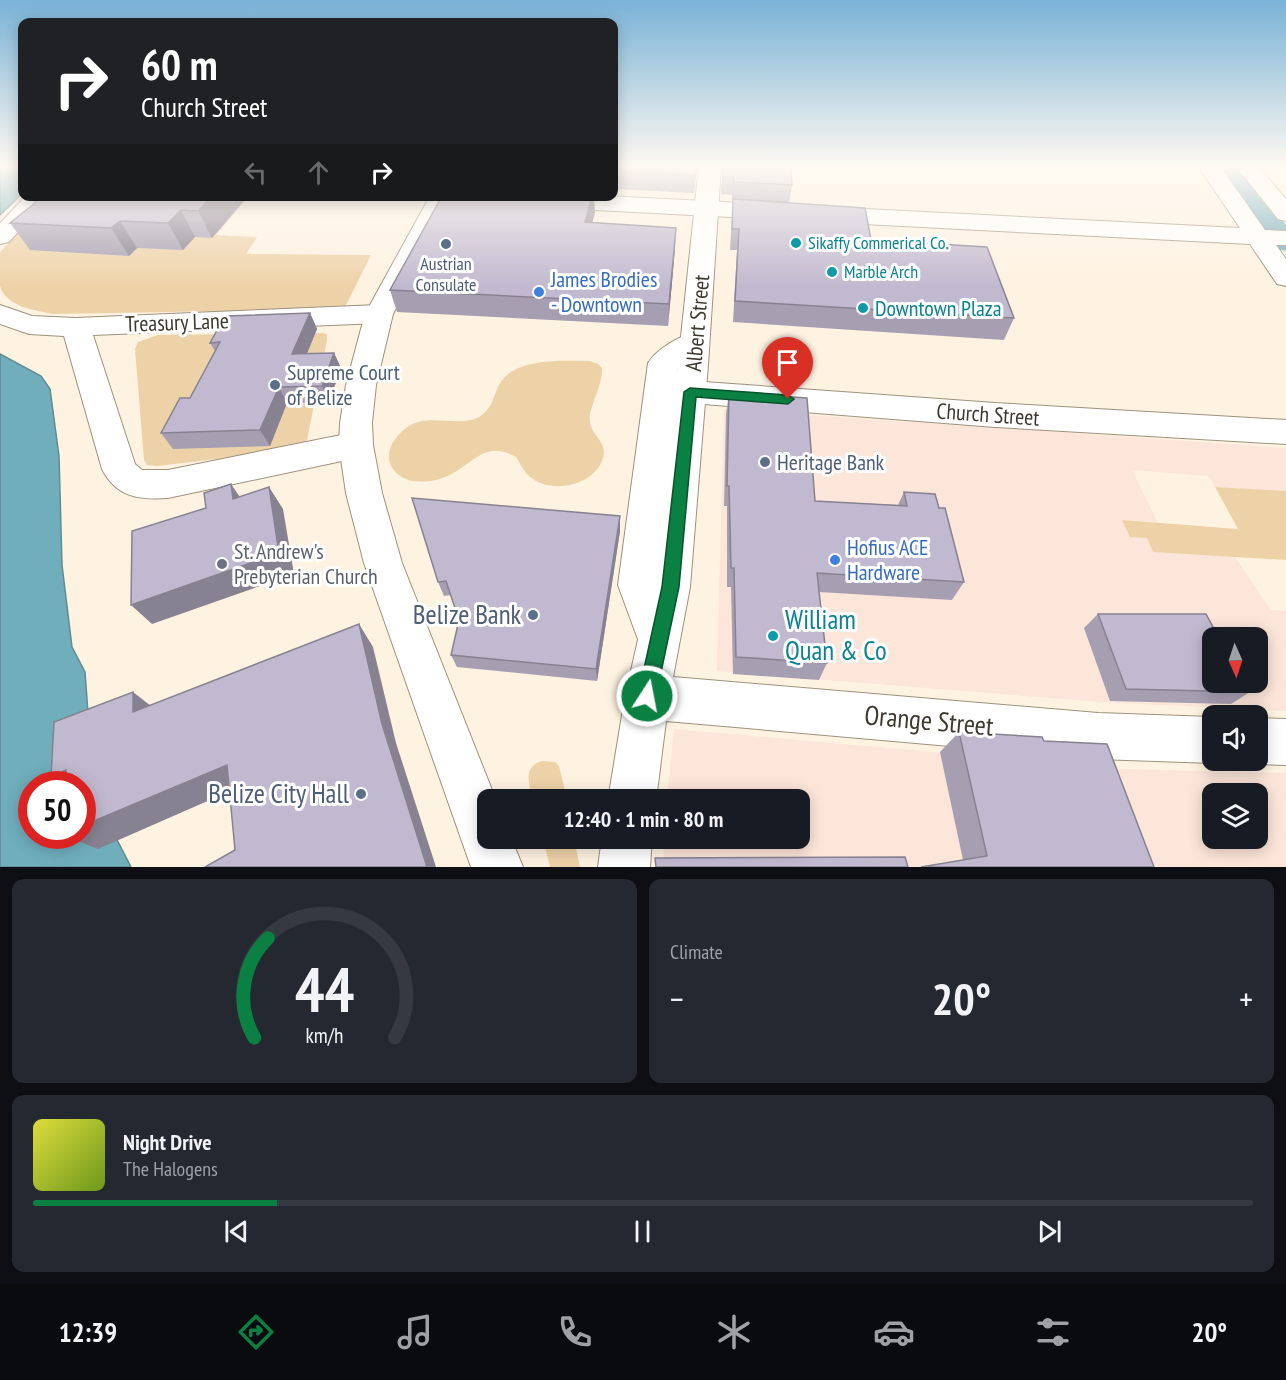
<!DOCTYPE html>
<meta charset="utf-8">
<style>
body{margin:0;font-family:"PT Sans Narrow",sans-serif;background:#242831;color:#f1f3f6;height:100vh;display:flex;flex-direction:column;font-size:22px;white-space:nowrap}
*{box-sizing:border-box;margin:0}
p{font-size:20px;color:#9ea1a6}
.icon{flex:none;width:33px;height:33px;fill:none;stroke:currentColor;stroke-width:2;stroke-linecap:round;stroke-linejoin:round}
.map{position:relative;height:867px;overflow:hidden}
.drawer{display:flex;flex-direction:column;gap:12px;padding:12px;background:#0d0f14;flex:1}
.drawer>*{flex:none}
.guide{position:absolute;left:18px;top:18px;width:600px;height:183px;border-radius:12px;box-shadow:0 3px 15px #0003;background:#202124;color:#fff;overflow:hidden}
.needle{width:39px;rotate:177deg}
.buttons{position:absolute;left:1202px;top:627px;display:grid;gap:12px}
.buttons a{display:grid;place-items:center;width:66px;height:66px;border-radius:12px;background:#171b24;box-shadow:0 3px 15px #0003;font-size:30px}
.speed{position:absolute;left:18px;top:771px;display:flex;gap:12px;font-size:30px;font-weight:700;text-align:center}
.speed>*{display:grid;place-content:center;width:78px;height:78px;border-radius:50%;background:#171b24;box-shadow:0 3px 15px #0003;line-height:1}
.speed .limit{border:9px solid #d22;background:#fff;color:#111}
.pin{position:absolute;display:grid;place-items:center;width:51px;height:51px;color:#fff;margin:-62px -26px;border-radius:50% 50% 50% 0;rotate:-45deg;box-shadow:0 0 6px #0007}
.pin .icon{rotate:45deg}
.me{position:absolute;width:66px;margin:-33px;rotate:11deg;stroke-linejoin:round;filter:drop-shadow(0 0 4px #0008)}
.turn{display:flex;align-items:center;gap:21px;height:126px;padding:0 24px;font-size:27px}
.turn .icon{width:78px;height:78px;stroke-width:2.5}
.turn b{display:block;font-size:42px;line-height:51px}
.lanes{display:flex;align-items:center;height:57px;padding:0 24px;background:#0003;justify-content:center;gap:30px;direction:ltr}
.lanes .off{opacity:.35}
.big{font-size:45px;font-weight:700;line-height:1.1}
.drawer .widget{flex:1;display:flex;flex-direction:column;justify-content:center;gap:9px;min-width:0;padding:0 21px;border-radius:12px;background:#242831}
.drawer .dial{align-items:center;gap:0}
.dial svg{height:156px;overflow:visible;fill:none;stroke:#363941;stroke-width:7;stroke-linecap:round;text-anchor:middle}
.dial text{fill:#f1f3f6;stroke:none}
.song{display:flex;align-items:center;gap:18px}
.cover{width:72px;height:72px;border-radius:9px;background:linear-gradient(135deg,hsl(60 70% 55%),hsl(80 70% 35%))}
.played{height:6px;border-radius:3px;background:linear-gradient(90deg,#0b8043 20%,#363941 20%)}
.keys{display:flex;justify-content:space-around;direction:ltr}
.heat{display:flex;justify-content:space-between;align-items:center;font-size:33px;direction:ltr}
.drawer .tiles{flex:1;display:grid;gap:12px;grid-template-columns:1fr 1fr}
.widget:last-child{grid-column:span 2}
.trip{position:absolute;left:477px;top:789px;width:333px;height:60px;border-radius:12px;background:#171b24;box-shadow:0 3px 15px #0003;font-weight:700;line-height:60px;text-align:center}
.dock{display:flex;height:96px;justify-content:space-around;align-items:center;background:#090b0e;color:#9ea1a6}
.dock .icon{width:42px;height:42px}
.dock .selected{color:#0b8043}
.dock b{font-size:27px;color:#f1f3f6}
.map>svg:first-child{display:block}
</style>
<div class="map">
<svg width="1286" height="867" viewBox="0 0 1286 867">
<rect width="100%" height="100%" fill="#fef2e1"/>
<g fill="#fce5d9" fill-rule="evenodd">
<path d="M724 409 1286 448V491L1215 487 1209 476 1132 470 1157 522 1123 520 1147 538 1153 552 1234 556 1271 610 1286 611V711L1100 702 717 671ZM1212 638H1257V682H1212Z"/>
<path d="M674 729 1121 769 1286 773V867H663L664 839 800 838V800L667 799ZM1212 794H1257V838H1212Z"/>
</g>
<g fill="#edd2a8">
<path d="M249 196 216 235 257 237 246 254 371 255 344 309 53 314C35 310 6 307 0 286 0 276 0 262 0 252L52 197Z"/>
<polygon points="324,333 327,335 327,340 307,440 303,445 286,451 157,466 147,465 144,460 135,349 138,342 158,335"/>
<path d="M590 361 598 364 602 368C603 385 588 409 590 421 591 436 608 442 603 458 595 485 554 494 533 479 524 473 521 465 516 457 488 441 477 459 455 472 438 483 406 488 393 469 387 461 388 452 392 444 417 403 451 431 479 417 491 410 493 399 498 387 511 357 563 361 590 361Z"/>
<polygon points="1215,487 1286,491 1286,560 1153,552 1147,538 1130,537 1122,520 1238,529"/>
<path d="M542 761 555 762 559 766 567 799H533C529 784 522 767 542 761Z"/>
<polygon points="543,839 574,839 580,867 550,867"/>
</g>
<g fill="#70aebc" stroke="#618b92" stroke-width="1.5" fill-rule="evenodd">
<polygon points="0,166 22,166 22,194 0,215"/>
<path d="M0 354 41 376 50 389 59 456 62 565 72 647 85 672 94 795 131 867H0ZM32 784H82V836H32Z"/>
</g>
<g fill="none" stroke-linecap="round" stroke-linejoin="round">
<polygon fill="#70aebc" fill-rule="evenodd" points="1215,166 1239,166 1286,225 1286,251 1276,249"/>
<defs>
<g id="minor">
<polygon points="1198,166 1220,166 1265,230 1286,231 1286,245 1276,245 1286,259 1286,286 1277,284 1250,244 458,203 450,201 447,196 606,196 1240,228"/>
<polygon points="1236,166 1258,166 1286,199 1286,221 1278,219"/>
<polygon points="26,196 50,196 9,242 0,244 0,223"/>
<path d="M0 305 32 316 76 318 379 305 389 308 393 314 389 320 379 323 93 335 135 464 142 470H168L356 432 368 436 373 445 368 454 356 458 168 498C139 500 116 497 102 469L64 336 29 334 0 324Z"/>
<path d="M694 332 704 335 709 342 704 349 678 367 676 390 679 384 690 381 995 403 1286 420V444L995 427 690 403 679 400 675 393 658 585 679 639 673 653 658 658 643 653 618 585 648 363C657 349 678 337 694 332Z"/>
</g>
<g id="secondary">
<polygon points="699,166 721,166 708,365 690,587 673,677 1098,713 1212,717 1212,760 1218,760 1212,763 1098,759 666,721 656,800 608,800 625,697 650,587 678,365"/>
<polygon points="430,196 453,196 393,314 376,385 372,423 373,445 382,493 402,563 496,800 488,800 488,838 511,838 523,867 471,867 364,563 346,493 339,445 340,423 346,385 365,314"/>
<polygon points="1257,718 1286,719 1286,765 1257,764 1249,760 1257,760"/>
<polygon points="602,838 652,838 650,867 598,867"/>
</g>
</defs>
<use href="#minor" stroke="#9e917d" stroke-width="2"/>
<use href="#secondary" stroke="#9e917d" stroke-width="2"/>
<use href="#minor" fill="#fff" fill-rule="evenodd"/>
<use href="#secondary" fill="#fff" fill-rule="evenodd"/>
</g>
<g fill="#a69fb2">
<polygon points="614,166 697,166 694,193 614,189"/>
<polygon points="723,166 791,166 792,185 789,203 871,240 1014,318 1004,340 733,322 737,250 730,250 733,200 732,200 732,195 721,194"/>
<polygon points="34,196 248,196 212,238 195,237 183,250 137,248 129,256 30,250 10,223 35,203"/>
<polygon points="595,212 592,222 675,249 668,326 397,312 390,290"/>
<polygon points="310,313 317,329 307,354 334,353 341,368 329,402 287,403 270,446 173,449 161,433 190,398 215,351 210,343"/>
<polygon points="729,393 815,501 898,505 904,492 939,508 964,582 952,600 819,592 827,663 819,680 733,674 731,587 727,587 727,506 724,506 726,414"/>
<polygon points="620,516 620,531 597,681 457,667 451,655 459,620 451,595 444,596 438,582"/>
<polygon points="1098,614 1250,692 1231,704 1110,701 1084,628"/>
<polygon points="959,732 1044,741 1154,867 963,860 940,752"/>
</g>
<g fill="#878291">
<polygon points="696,166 697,166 694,193 695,175"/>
<polygon points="212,196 248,196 212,238 198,211"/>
<polygon points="592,196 594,196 595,212 587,244 585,222"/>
<polygon points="181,210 195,237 183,250 168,223"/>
<polygon points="120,221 137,248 129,256 111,228"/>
<polygon points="676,228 675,249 668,326 669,304"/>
<polygon points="310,313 317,329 300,370 292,354"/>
<polygon points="334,353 341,368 329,402 322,386"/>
<polygon points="279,387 287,403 270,446 260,430"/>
<polygon points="231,484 246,506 233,499"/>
<polygon points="269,487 283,509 294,574 152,624 131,605"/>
<polygon points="620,516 620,531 597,681 596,669"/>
<polygon points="359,624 373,647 396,743 436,867 427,867 382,724"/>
<polygon points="133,692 160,713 133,712"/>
<polygon points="227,765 251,782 98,849 65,836 82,836 82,826"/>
<polygon points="66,770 66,784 51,777"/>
</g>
<g fill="#c1b9cf" stroke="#878291" stroke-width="1.5">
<polygon points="614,166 696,166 695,175 614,171"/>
<polygon points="724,166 791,166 792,185 734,182 734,177 723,177"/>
<polygon points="34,196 212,196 198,211 181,210 168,223 120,221 111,228 10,223 35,203"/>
<polygon points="442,196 592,196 585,222 676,228 669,304 390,290"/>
<polygon points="733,199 865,208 871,240 987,247 1014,318 735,301 739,229 732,229"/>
<polygon points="310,313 292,354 334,353 322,386 279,387 260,430 161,433 180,398 190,398 220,342 210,343 225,316"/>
<polygon points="729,393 807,398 815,501 907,506 904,492 935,494 939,508 945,508 964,582 817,573 827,663 736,657 734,568 731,568 729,486 727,486"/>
<polygon points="231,484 233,499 269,487 279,553 131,605 132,531 206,508 204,493"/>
<polygon points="412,498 620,516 596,669 451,655 459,620 446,581 438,582"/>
<polygon points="1098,614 1206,614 1219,638 1212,638 1212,682 1244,682 1250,692 1126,689"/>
<polygon points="359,624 382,724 427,867 205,867 235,850 227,765 82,826 82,784 66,784 66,770 51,777 54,722 133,692 133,712"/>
<polygon points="959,732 1042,737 1044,741 1107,744 1154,867 921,867 987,856"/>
<polygon points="905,857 908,867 656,867 655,858"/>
</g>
<linearGradient id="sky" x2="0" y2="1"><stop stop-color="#78b2d6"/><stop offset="0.58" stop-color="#fff9f2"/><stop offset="1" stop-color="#fff9f2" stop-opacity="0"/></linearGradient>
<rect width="1286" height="287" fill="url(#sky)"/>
<polygon fill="#0b8043" stroke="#07532c" stroke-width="1.5" points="690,388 788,395 794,399 788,404 696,397 679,587 656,696 654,703 647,705 641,703 638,696 662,587 684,392"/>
<g fill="#0f9aa8" stroke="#fff" stroke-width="2">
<circle cx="796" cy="243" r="6"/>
<circle cx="832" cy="272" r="6"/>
<circle cx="863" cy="308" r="6"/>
<circle cx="773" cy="636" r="6"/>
</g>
<g fill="#5c6f8a" stroke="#fff" stroke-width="2">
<circle cx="446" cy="244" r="6"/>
<circle cx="275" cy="385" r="6"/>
<circle cx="765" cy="462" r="6"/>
<circle cx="533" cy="615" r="6"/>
<circle cx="361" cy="794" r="6"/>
</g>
<g fill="#3f7fe0" stroke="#fff" stroke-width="2">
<circle cx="539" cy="292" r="6"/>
<circle cx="835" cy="560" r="6"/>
</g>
<circle fill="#6b7280" stroke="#fff" stroke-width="2" cx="222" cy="564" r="6"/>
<g text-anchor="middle" stroke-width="6" stroke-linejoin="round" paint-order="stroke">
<g font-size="18" fill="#0d838f" stroke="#fff" text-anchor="start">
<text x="808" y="249">Sikaffy Commerical Co.</text>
<text x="844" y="278">Marble Arch</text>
</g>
<g font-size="18" fill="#4e5e75" stroke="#fff">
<text x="446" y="270">Austrian<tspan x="446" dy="21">Consulate</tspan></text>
</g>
<g font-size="22" fill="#366cbe" stroke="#fff" text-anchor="start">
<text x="551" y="287">James Brodies<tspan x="551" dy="25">- Downtown</tspan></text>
<text x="847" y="555">Hofius ACE<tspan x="847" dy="25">Hardware</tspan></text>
</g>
<g font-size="22" fill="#0d838f" stroke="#fff" text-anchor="start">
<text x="875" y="316">Downtown Plaza</text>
</g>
<g font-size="22" fill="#3e3930" stroke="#fff">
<text transform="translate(177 322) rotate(-2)" y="8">Treasury Lane</text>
<text transform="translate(697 323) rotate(-85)" y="8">Albert Street</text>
<text transform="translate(988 414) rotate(4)" y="8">Church Street</text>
</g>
<g font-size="22" fill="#4e5e75" stroke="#fff" text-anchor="start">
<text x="287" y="380">Supreme Court<tspan x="287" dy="25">of Belize</tspan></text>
<text x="777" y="470">Heritage Bank</text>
</g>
<g font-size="22" fill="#5b616d" stroke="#fff" text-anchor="start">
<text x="234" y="559">St. Andrew's<tspan x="234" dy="25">Prebyterian Church</tspan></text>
</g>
<g font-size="27" fill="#4e5e75" stroke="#fff" text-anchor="end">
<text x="521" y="624">Belize Bank</text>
<text x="349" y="803">Belize City Hall</text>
</g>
<g font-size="27" fill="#0d838f" stroke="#fff" text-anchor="start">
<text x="785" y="629">William<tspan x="785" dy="31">Quan &amp; Co</tspan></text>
</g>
<g font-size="27" fill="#3e3930" stroke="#fff">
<text transform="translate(929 721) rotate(5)" y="9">Orange Street</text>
</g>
</g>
</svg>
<div class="buttons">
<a><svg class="needle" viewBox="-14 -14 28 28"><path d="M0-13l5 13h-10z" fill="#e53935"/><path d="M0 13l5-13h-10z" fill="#9ea1a6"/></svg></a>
<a><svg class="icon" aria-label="sound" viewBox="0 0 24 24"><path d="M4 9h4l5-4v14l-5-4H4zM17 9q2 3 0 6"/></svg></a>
<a><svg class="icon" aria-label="layers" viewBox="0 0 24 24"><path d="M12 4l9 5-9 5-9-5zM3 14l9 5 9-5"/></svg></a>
</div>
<div class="speed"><div class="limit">50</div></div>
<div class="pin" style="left:788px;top:399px;background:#d93025"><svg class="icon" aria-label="arrive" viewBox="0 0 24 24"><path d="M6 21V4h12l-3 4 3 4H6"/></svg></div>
<svg class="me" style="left:647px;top:696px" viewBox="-20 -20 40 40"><circle r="17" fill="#0b8043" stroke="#fff" stroke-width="3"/><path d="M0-11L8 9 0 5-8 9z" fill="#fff"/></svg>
<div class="trip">12:40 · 1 min · 80 m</div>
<div class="guide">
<div class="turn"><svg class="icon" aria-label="right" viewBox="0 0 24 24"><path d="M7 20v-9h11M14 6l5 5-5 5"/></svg><div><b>60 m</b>Church Street</div></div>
<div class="lanes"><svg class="icon off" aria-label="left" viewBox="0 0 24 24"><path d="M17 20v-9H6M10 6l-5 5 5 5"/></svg><svg class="icon off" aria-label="ahead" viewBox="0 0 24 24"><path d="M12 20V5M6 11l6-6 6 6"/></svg><svg class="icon" aria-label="right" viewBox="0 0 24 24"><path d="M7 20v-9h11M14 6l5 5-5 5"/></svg></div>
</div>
</div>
<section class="drawer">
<div class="tiles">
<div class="widget dial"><svg viewBox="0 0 100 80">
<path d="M14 69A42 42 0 1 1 86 69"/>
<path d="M14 69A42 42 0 0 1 21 18" stroke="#0b8043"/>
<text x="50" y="56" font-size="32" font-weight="700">44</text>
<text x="50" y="72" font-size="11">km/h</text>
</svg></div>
<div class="widget"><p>Climate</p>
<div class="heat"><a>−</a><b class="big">20°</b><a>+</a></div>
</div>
<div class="widget">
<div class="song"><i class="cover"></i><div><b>Night Drive</b><p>The Halogens</p></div></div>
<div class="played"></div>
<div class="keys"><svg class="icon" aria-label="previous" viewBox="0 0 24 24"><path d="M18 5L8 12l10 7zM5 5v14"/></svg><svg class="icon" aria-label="pause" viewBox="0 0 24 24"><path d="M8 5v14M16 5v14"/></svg><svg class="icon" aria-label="next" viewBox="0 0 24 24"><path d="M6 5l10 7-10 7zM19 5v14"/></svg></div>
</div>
</div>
</section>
<nav class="dock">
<b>12:39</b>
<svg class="icon selected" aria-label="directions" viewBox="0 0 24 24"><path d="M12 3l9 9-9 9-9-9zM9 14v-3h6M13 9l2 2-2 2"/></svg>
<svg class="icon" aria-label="music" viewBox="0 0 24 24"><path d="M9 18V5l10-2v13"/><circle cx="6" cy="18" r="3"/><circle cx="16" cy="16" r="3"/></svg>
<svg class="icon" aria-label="phone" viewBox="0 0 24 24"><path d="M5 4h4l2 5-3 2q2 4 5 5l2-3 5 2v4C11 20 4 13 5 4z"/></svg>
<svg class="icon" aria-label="climate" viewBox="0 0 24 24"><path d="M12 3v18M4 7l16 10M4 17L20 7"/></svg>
<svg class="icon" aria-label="car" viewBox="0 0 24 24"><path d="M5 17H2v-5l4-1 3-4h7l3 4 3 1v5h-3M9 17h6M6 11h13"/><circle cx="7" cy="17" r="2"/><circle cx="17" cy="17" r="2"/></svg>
<svg class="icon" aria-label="filters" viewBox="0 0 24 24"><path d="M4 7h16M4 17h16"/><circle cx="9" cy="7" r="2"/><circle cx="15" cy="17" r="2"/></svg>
<b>20°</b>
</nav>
